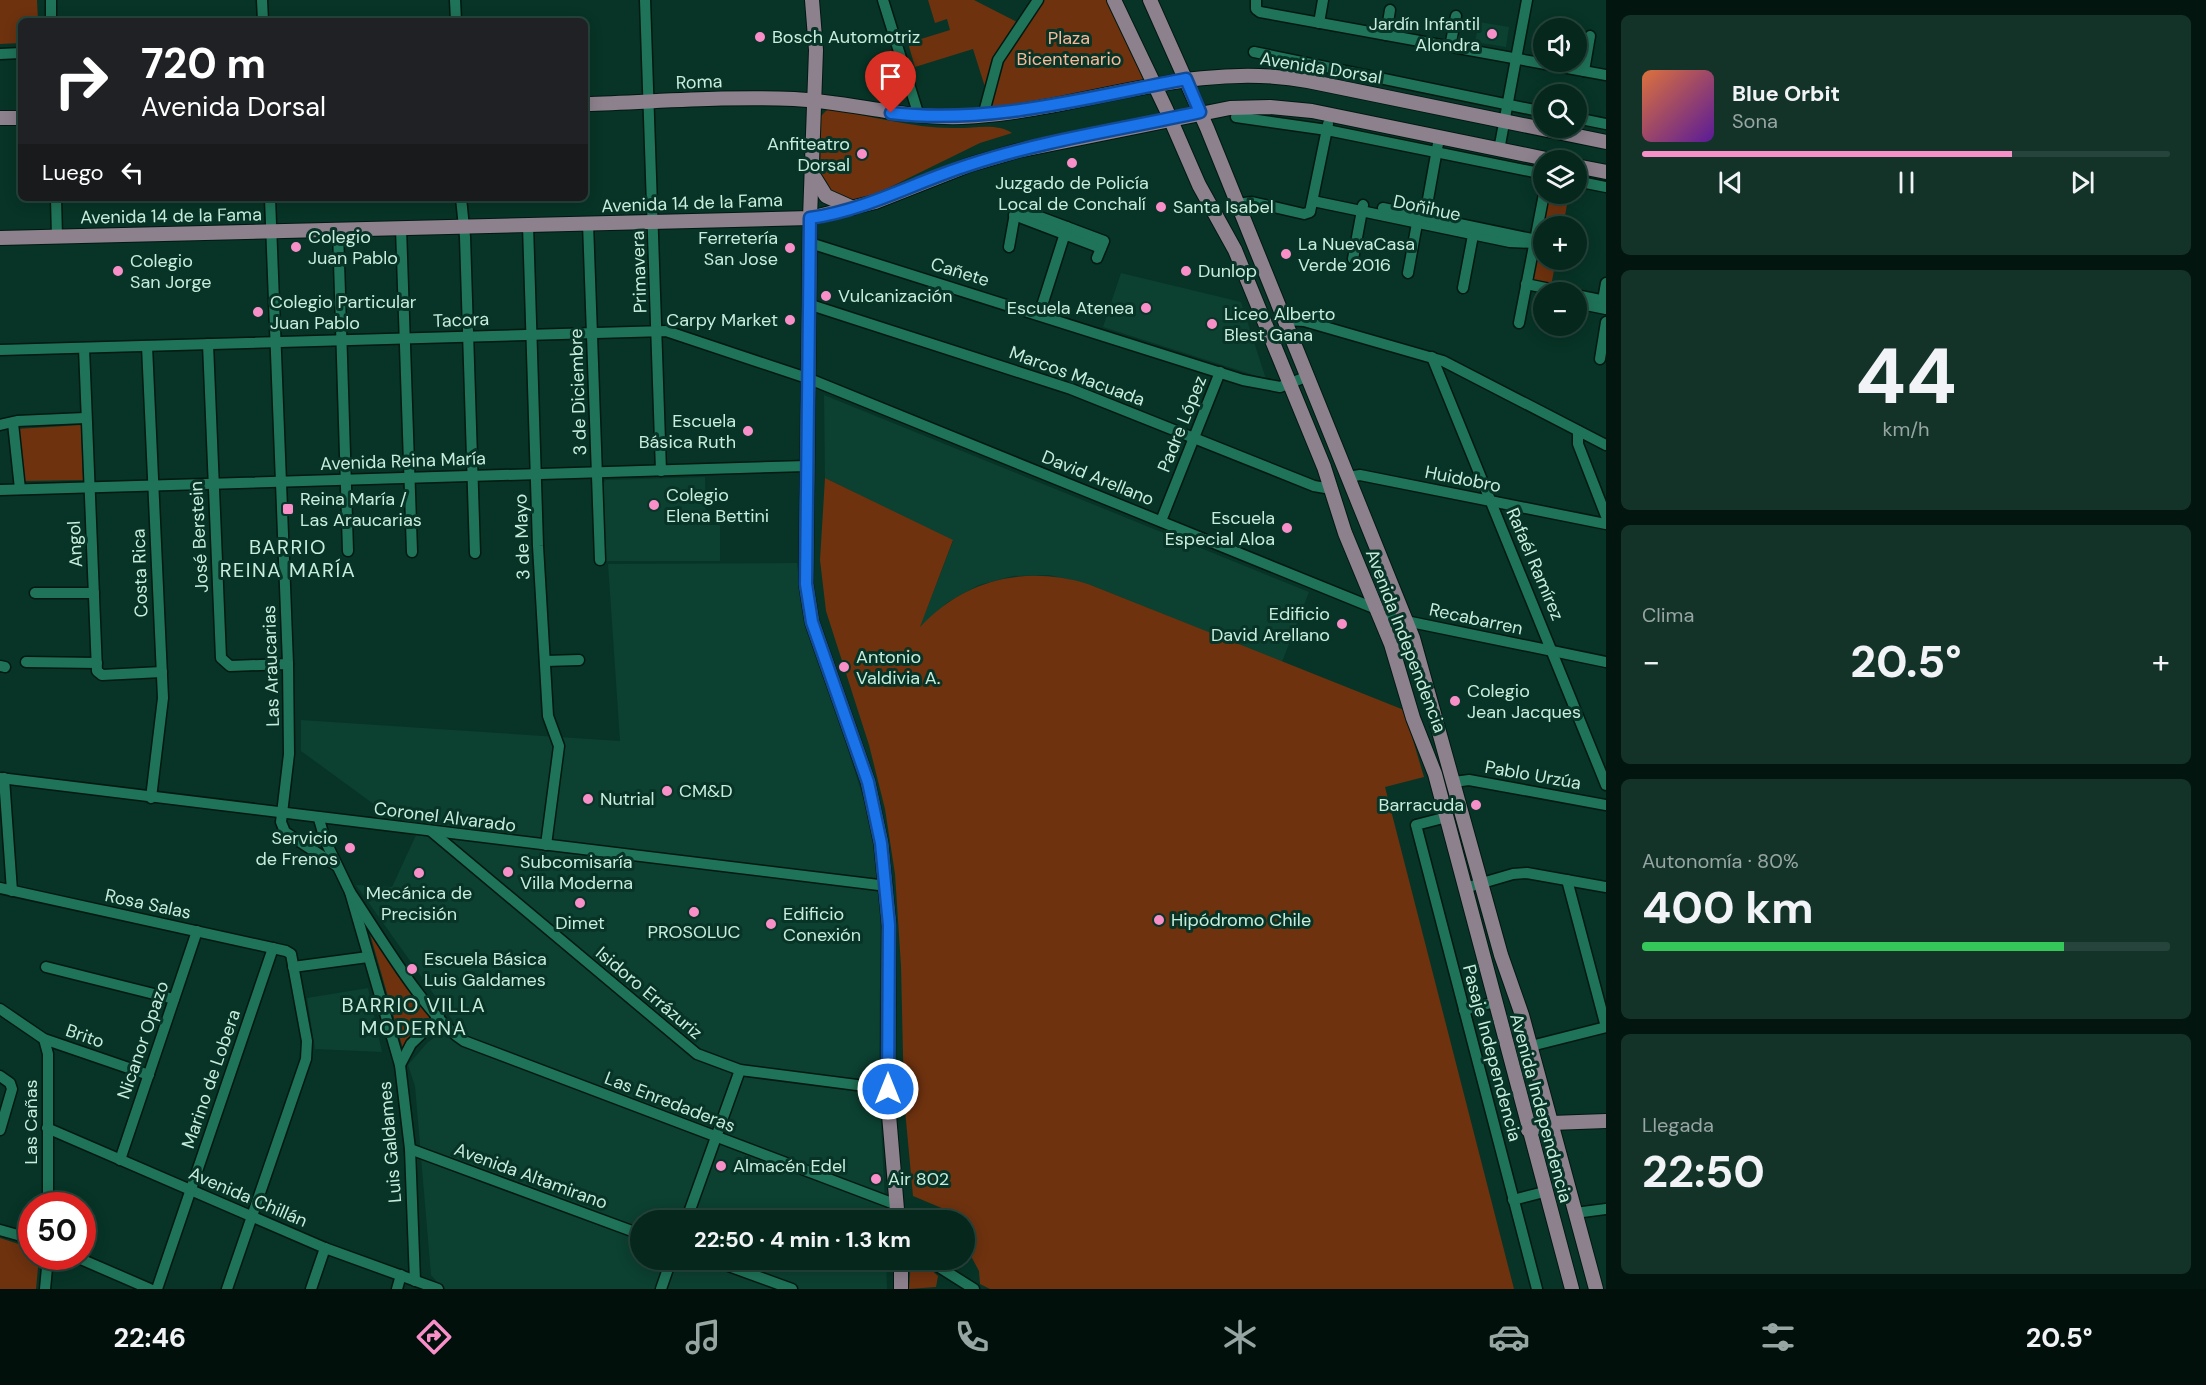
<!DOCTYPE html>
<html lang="es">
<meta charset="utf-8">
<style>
body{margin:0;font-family:"DM Sans",sans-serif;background:#133329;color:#f1f3f6;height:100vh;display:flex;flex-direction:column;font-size:22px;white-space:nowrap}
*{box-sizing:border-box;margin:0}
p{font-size:20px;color:#97a5a3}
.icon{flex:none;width:33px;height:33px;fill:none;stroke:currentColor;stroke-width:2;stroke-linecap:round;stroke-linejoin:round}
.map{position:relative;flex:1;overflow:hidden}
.details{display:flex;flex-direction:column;gap:15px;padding:15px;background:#03150f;width:600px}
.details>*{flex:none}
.banner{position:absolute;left:18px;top:18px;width:570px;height:183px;border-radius:9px;box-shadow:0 3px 15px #0003,0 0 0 2px #26443b;background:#202124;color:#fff;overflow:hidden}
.buttons{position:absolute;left:1533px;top:18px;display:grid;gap:12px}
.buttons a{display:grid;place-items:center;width:54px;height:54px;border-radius:50%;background:#05271c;box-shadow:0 3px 15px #0003,0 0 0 2px #26443b;font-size:30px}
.speed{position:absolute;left:18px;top:1192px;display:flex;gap:12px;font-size:30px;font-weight:700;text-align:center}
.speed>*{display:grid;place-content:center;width:78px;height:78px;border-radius:50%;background:#05271c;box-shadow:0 3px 15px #0003,0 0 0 2px #26443b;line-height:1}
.speed .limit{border:9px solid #d22;background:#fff;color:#111}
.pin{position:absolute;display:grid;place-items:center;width:51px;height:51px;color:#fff;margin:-62px -26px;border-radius:50% 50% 50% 0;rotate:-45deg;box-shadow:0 0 6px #0007}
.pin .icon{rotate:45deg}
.me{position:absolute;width:66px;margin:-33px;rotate:0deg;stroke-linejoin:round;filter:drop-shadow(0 0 4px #0008)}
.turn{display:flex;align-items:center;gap:21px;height:126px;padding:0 24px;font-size:27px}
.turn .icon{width:78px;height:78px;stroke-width:2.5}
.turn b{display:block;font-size:42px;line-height:51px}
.then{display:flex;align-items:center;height:57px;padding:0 24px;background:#0003;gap:12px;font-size:22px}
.big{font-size:45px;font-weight:700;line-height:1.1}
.details .card{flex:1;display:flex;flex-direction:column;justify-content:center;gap:9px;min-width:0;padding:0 21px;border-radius:9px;background:#133329}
.details .dial{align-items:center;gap:0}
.dial b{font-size:78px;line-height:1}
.song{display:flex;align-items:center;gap:18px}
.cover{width:72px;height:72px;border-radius:9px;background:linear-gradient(135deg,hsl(20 70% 55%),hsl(270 70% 35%))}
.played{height:6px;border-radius:3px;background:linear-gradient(90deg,#f98fc9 70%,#26443b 70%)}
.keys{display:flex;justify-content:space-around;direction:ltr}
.heat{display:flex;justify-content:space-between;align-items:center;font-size:33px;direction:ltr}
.charge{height:9px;border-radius:4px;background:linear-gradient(90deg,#34c759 80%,#26443b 0)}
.trip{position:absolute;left:630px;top:1210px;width:345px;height:60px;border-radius:30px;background:#05271c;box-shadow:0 3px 15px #0003,0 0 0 2px #26443b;font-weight:700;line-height:60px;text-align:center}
.menu{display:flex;height:96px;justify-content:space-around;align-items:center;background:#02100b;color:#97a5a3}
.menu .icon{width:42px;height:42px}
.menu .current{color:#f98fc9}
.menu b{font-size:27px;color:#f1f3f6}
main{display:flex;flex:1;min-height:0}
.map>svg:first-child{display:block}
</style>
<main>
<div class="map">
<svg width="1606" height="1289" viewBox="0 0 1606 1289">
<rect width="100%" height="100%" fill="#073426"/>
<g fill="#0c4030">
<polygon points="1479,22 1509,27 1506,47 1475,42"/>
<polygon points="1121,273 1241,302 1266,379 1103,327"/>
<polygon points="824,395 1309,592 1282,662 1088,584 1049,575 1013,576 979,585 948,602 919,629 953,541 825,478"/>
<polygon points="705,477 706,525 720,525 720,561 605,561 601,484 606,480"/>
<polygon points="797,563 802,605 871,822 881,890 879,1085 886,1221 640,1221 640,1260 886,1260 887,1289 443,1289 431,1275 415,1086 408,1065 428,1042 455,1024 356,885 392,887 416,835 301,751 301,720 620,741 608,564"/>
<polygon points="368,988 382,1052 315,1049 307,998"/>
</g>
<g fill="#6e320f">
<polygon points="0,0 37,0 38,21 21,21 21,43 0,44"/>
<polygon points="928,0 974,0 1017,22 990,71 985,87 973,49 915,67 908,43 950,30 947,19 935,23"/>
<polygon points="1043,0 1108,0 1144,78 1142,83 989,111 1003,57"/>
<path d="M828 109C869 115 911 128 953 128 972 129 996 122 1012 133L980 143 872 196 850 203 835 199 820 180 821 116Z"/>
<polygon points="1549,194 1569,194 1563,226 1544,226 1544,260 1556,260 1551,286 1531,283"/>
<polygon points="81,425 83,480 21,481 16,429"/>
<path d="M825 478 953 540 920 627C965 579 1025 565 1088 584L1404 710 1424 777 1385 787 1514 1289H990L980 1284 979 1271 965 1245 964 1221H951L944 1209 913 1196 904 1099 901 966 895 874 885 809 869 745 826 611 820 560Z"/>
<polygon points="366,920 446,1025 425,1034 405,1056"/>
<polygon points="0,1238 31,1248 32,1257 39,1257 36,1289 0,1289"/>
<polygon points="911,1260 920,1260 938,1276 936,1287 909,1289"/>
</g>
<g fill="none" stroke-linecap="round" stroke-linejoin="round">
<defs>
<g id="minor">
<polyline points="51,0 51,21"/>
<polyline points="262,0 263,21"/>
<polyline points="455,0 456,21"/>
<polyline points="645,0 661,471"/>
<polyline points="883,0 919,116"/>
<polyline points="1256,0 1256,9 1260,12 1606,75"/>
<polyline points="1319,23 1323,0"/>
<polyline points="1386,35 1390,10"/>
<polyline points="1450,47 1456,16"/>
<polyline points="1254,52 1544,112"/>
<polyline points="0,54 21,53"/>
<polyline points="1584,71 1590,36"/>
<polyline points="983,116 998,60 1038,0"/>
<polyline points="1236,117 1327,130 1544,174"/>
<polyline points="1576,118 1606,124"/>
<polyline points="1499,150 1527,0"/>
<polyline points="1576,181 1606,187"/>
<polyline points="56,198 57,237"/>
<polyline points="270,198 288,664 289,754 281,822 285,832 337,866"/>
<polyline points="461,198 465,237 475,553"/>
<polyline points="1313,201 1510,242 1534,243"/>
<polyline points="1236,204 1252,202 1304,214 1310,212 1328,124"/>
<polyline points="1383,208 1532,239"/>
<polyline points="1014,215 1101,248"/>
<polyline points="1425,216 1439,138"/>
<polyline points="588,223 600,560"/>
<polyline points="528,225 538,546 548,716 559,746 546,845"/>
<polyline points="401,228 412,552"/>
<polyline points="338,230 348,551"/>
<polyline points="810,243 1243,380 1280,387 1306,377"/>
<polyline points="1009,247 1016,208 1104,241 1097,258"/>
<polyline points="1353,259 1363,205"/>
<polyline points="1408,273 1418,218"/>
<polyline points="1526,284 1565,292"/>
<polyline points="1463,288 1474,230"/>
<polyline points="1576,295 1606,301"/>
<polyline points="1603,300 1606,283"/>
<polyline points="1576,303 1606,309"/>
<polyline points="808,304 1071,389 1314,486 1331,489"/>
<polyline points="1039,315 1067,227"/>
<polyline points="1283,320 1304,321 1443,361 1606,445"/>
<polyline points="1519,323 1544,194"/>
<polyline points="208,344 221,658 230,666 288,664"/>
<polyline points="147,346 163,698 151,798"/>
<polyline points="84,348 97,671 102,675 162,672"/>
<polyline points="0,350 666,331 807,378 1406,621 1606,662"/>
<polyline points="1432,357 1606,785"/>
<polyline points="1600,359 1606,322"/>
<polyline points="13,423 20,489"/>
<polyline points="0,425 17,421 85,418"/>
<polyline points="1578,431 1578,444 1606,516"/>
<polyline points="1348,477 1360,475 1606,524"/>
<polyline points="0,490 807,466"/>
<polyline points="1161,521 1220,372"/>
<polyline points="35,593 94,593"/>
<polyline points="545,661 579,660"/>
<polyline points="26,662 97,663"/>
<polyline points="0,666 5,667"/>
<polyline points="0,778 887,886"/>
<polyline points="4,778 12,891"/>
<polyline points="1454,782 1469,780 1606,805"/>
<polyline points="1447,817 1416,825 1537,1289"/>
<polyline points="319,819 325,840 350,892 400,1065 410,1149 415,1281"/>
<polyline points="431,831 697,1054 740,1070 888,1089"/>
<polyline points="1567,880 1606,1027"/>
<polyline points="0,888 286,951 291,954 307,1041 306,1059 227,1289"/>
<polyline points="1465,888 1513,874 1527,873 1606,887"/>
<path d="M350 892C376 930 427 1018 464 1041L897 1205"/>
<polyline points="46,967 174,999"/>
<polyline points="293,967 368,957"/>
<polyline points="0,1009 44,1039 149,1075"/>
<polyline points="1464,1010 1495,1002"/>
<polyline points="44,1039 48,1054 48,1206"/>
<polyline points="1531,1046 1606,1027"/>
<polyline points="400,1065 411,1044 439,1017"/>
<polyline points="0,1076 10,1083 12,1089 0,1130"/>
<polyline points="47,1128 325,1248 438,1289"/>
<polyline points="410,1149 640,1234"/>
<polyline points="120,1160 197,931"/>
<polyline points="1513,1200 1544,1192"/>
<polyline points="1575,1213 1606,1209"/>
<polyline points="686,1221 740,1070"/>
<polyline points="0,1230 32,1239"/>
<polyline points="76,1257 150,1289"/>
<polyline points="712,1260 792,1289"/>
<polyline points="928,1260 974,1289"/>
<polyline points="45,1289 48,1257"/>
<polyline points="157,1289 273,948"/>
<polyline points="311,1289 325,1248"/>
<polyline points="397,1289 401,1275"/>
<polyline points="661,1289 671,1260"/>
</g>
<g id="major">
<polyline points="812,0 816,50 810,218 806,584 812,622 868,782 881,843 889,925 888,1103 898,1221"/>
<polyline points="1114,0 1166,109 1199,185 1235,250 1324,467 1345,533 1391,644 1413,718 1435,774 1572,1289"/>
<polyline points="1150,0 1207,128 1413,638 1501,955 1522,1015 1596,1289"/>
<path d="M585 104C654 102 725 96 794 99 851 102 905 119 962 117 1079 112 1190 59 1308 81L1606 142"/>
<polyline points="0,118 21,118"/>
<polyline points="1576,166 1606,172"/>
<polyline points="813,175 826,196 853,208"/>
<polyline points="0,238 810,218 875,202 969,165 1017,151 1230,108 1270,107 1312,111 1551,160"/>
<polyline points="1528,1130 1551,1123 1606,1121"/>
<polyline points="901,1260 901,1289"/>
</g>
</defs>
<use href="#minor" stroke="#021911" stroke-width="13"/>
<use href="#major" stroke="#021911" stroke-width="16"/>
<use href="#minor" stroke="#1f7358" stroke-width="10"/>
<use href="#major" stroke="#8d818e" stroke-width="14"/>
</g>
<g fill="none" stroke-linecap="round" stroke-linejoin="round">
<defs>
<path id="route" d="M888 1089 889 925 881 843 868 782 812 622 806 584 810 218C867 210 915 182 969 165 1044 140 1124 129 1200 112L1186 79C1089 97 990 125 891 113"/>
</defs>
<use href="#route" stroke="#114b97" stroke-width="15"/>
<use href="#route" stroke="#1a73e8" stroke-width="10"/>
</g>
<g fill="#f98fc9" stroke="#073426" stroke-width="2">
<circle cx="1492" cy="34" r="6"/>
<circle cx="760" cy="37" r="6"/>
<circle cx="862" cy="154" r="6"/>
<circle cx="1072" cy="163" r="6"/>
<circle cx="1161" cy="207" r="6"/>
<circle cx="296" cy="247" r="6"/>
<circle cx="790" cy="248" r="6"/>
<circle cx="1286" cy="254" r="6"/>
<circle cx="118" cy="271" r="6"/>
<circle cx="1186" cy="271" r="6"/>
<circle cx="826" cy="296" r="6"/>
<circle cx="1146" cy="308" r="6"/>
<circle cx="258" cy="312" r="6"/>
<circle cx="790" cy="320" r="6"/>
<circle cx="1212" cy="324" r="6"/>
<circle cx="748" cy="431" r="6"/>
<circle cx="654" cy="505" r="6"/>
<rect x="282" y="503" width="12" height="12" rx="3"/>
<circle cx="1287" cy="528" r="6"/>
<circle cx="1342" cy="624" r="6"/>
<circle cx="844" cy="667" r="6"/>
<circle cx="1455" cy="701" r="6"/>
<circle cx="667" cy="791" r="6"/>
<circle cx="588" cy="799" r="6"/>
<circle cx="1476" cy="805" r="6"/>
<circle cx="350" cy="848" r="6"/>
<circle cx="508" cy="872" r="6"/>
<circle cx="419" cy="873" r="6"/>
<circle cx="580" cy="903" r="6"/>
<circle cx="694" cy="912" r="6"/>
<circle cx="1159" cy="920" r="6"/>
<circle cx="771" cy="924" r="6"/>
<circle cx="412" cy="969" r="6"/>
<circle cx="721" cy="1166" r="6"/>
<circle cx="876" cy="1179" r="6"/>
</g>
<g text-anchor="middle" stroke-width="6" stroke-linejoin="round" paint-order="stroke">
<g font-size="18" fill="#c8eddd" stroke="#073426" text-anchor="start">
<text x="1480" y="30" text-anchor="end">Jardín Infantil<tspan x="1480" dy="21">Alondra</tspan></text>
<text x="772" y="43">Bosch Automotriz</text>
<text x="850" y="150" text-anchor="end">Anfiteatro<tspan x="850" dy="21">Dorsal</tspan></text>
<text x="1072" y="189" text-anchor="middle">Juzgado de Policía<tspan x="1072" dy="21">Local de Conchalí</tspan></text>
<text x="1173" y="213">Santa Isabel</text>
<text x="308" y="243">Colegio<tspan x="308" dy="21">Juan Pablo</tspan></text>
<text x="778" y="244" text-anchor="end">Ferretería<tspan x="778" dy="21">San Jose</tspan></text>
<text x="1298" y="250">La NuevaCasa<tspan x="1298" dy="21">Verde 2016</tspan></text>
<text x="130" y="267">Colegio<tspan x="130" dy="21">San Jorge</tspan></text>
<text x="1198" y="277">Dunlop</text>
<text x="838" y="302">Vulcanización</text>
<text x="270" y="308">Colegio Particular<tspan x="270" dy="21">Juan Pablo</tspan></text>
<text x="1134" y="314" text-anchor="end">Escuela Atenea</text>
<text x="1224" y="320">Liceo Alberto<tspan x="1224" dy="21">Blest Gana</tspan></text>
<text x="778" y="326" text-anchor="end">Carpy Market</text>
<text x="736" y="427" text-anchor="end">Escuela<tspan x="736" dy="21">Básica Ruth</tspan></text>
<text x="666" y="501">Colegio<tspan x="666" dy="21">Elena Bettini</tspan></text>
<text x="300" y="505">Reina María /<tspan x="300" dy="21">Las Araucarias</tspan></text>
<text x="1275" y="524" text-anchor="end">Escuela<tspan x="1275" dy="21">Especial Aloa</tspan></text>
<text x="1330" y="620" text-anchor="end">Edificio<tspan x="1330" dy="21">David Arellano</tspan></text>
<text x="856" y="663">Antonio<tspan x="856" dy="21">Valdivia A.</tspan></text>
<text x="1467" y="697">Colegio<tspan x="1467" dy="21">Jean Jacques</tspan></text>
<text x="679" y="797">CM&amp;D</text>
<text x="600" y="805">Nutrial</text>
<text x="1464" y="811" text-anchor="end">Barracuda</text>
<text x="338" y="844" text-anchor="end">Servicio<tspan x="338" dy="21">de Frenos</tspan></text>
<text x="520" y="868">Subcomisaría<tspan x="520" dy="21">Villa Moderna</tspan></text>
<text x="419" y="899" text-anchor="middle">Mecánica de<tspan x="419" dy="21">Precisión</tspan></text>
<text x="783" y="920">Edificio<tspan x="783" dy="21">Conexión</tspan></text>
<text x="1171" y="926">Hipódromo Chile</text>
<text x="580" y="929" text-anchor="middle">Dimet</text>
<text x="694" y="938" text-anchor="middle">PROSOLUC</text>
<text x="424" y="965">Escuela Básica<tspan x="424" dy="21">Luis Galdames</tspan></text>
<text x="733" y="1172">Almacén Edel</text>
<text x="888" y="1185">Air 802</text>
</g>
<g font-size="18" fill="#f8b99a" stroke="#073426">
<text x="1069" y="44">Plaza<tspan x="1069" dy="21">Bicentenario</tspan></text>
</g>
<g font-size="18" fill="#c8eddd" stroke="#073426">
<text transform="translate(1321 68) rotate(9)" y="6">Avenida Dorsal</text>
<text transform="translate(699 82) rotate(-2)" y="6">Roma</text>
<text transform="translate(692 203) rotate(-2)" y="6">Avenida 14 de la Fama</text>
<text transform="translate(1427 208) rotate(12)" y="6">Doñihue</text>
<text transform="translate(171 216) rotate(-1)" y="6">Avenida 14 de la Fama</text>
<text transform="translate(639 272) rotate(-92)" y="6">Primavera</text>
<text transform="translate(960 272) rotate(17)" y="6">Cañete</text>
<text transform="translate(461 320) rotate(-2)" y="6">Tacora</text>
<text transform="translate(1077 376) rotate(20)" y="6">Marcos Macuada</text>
<text transform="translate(578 392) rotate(-92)" y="6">3 de Diciembre</text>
<text transform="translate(1182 424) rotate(-68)" y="6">Padre López</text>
<text transform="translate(403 461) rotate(-2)" y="6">Avenida Reina María</text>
<text transform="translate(1098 478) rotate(22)" y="6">David Arellano</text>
<text transform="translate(1463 479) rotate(11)" y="6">Huidobro</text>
<text transform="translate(199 537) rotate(-93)" y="6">José Berstein</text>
<text transform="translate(522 537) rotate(-92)" y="6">3 de Mayo</text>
<text transform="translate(75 544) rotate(-93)" y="6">Angol</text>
<text transform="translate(1535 564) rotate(67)" y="6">Rafaél Ramírez</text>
<text transform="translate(140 573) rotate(-92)" y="6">Costa Rica</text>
<text transform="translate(1476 619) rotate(12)" y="6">Recabarren</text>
<text transform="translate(1406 641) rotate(69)" y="6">Avenida Independencia</text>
<text transform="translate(271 666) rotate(-92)" y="6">Las Araucarias</text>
<text transform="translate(1533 775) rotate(10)" y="6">Pablo Urzúa</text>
<text transform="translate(445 817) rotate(7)" y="6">Coronel Alvarado</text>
<text transform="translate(148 904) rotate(12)" y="6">Rosa Salas</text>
<text transform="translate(649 993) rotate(40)" y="6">Isidoro Errázuriz</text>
<text transform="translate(85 1036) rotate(19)" y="6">Brito</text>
<text transform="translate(143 1040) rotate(-71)" y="6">Nicanor Opazo</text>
<text transform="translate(1492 1053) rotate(75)" y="6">Pasaje Independencia</text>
<text transform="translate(211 1079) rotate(-71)" y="6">Marino de Lobera</text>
<text transform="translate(670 1102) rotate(21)" y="6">Las Enredaderas</text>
<text transform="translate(1541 1108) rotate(75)" y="6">Avenida Independencia</text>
<text transform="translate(31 1122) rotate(-90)" y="6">Las Cañas</text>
<text transform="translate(390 1142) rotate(-95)" y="6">Luis Galdames</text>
<text transform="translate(531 1176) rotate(20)" y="6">Avenida Altamirano</text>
<text transform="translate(248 1197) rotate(23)" y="6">Avenida Chillán</text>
</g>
<g font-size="20" letter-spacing="1.5" fill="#c8eddd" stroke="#073426">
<text x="288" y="554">BARRIO<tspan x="288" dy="23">REINA MARÍA</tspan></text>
<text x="414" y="1012">BARRIO VILLA<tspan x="414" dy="23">MODERNA</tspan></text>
</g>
</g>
</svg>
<div class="buttons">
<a><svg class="icon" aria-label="sound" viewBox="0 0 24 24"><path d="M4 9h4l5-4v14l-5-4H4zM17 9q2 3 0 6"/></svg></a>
<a><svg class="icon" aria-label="search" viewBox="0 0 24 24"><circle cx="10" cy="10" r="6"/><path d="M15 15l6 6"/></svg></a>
<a><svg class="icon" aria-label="layers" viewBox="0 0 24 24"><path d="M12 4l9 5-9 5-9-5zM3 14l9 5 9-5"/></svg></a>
<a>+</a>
<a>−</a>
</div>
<div class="speed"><div class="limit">50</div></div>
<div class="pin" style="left:891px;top:113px;background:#d93025"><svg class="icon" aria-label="arrive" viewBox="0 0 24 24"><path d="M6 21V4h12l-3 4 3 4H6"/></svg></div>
<svg class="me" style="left:888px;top:1089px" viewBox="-20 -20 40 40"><circle r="17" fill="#1a73e8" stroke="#fff" stroke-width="3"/><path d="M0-11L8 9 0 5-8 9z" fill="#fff"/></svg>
<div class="trip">22:50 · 4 min · 1.3 km</div>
<div class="banner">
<div class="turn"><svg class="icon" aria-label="right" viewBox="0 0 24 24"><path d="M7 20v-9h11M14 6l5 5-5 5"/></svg><div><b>720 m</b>Avenida Dorsal</div></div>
<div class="then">Luego<svg class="icon" aria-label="left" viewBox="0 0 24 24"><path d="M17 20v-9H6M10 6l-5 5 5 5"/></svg></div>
</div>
</div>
<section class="details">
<div class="card">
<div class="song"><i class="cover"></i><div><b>Blue Orbit</b><p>Sona</p></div></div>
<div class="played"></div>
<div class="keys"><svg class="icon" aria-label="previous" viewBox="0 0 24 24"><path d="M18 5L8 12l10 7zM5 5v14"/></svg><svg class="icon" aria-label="pause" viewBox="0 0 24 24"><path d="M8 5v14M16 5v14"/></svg><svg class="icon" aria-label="next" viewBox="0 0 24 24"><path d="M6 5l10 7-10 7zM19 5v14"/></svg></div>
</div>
<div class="card dial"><b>44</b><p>km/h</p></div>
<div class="card"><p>Clima</p>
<div class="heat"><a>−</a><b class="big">20.5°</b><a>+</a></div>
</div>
<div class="card"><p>Autonomía · 80%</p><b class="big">400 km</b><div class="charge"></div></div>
<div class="card"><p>Llegada</p><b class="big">22:50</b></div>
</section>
</main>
<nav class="menu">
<b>22:46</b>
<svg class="icon current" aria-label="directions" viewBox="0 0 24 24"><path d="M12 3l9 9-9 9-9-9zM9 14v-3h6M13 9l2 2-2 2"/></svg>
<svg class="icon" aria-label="music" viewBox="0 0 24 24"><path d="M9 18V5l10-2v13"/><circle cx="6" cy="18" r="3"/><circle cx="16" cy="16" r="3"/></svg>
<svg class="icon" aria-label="phone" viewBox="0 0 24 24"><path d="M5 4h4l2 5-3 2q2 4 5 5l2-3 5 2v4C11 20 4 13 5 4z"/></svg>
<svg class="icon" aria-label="climate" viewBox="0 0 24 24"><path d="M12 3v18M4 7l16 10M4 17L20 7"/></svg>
<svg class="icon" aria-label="car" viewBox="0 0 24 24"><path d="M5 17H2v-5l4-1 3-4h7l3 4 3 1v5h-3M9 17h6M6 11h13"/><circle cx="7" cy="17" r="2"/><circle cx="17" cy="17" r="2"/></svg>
<svg class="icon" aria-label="filters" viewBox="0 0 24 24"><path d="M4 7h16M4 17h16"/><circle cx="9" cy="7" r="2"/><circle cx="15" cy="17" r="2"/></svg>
<b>20.5°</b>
</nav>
